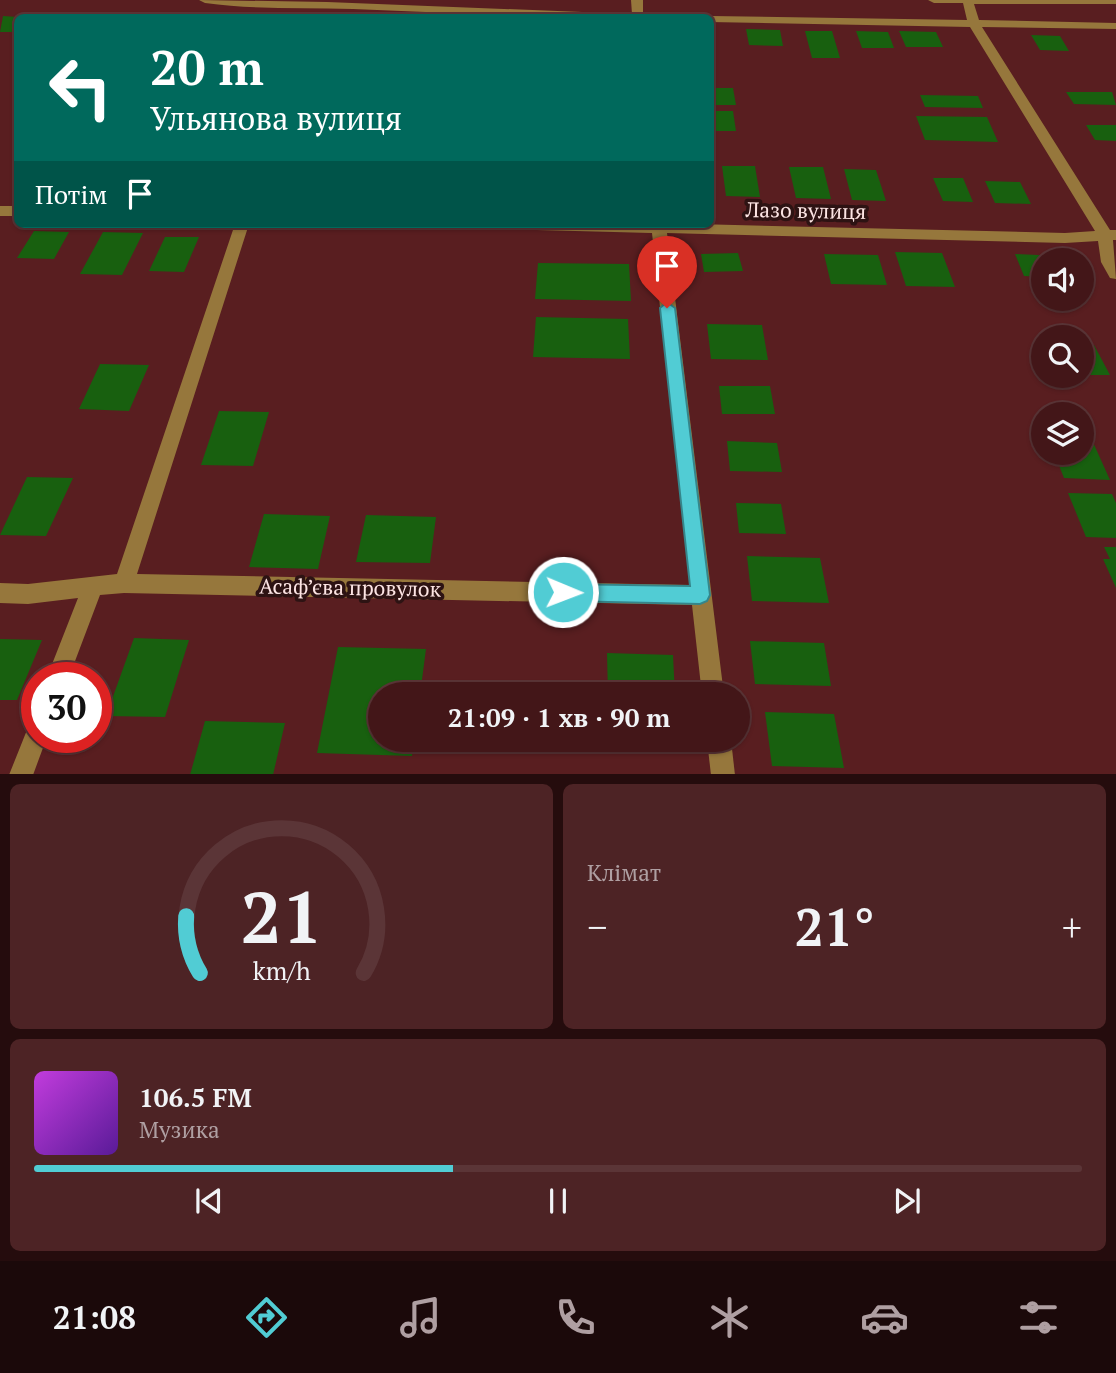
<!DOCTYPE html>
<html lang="uk">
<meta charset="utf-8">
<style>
body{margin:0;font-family:"PT Serif",serif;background:#4d2325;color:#f1f3f6;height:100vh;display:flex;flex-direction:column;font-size:26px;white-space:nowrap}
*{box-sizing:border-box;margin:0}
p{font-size:23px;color:#af9fa2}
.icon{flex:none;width:38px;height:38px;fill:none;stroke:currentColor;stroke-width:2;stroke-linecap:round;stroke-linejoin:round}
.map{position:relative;height:774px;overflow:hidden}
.side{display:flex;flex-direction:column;gap:10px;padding:10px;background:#250c0d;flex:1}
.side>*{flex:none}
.guide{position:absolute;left:14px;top:14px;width:700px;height:214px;border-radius:10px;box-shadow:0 2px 5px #0004,0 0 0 2px #5b3537;background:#00695c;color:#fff;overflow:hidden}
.buttons{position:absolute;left:1031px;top:248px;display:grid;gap:14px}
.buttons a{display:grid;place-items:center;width:63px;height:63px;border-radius:50%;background:#431618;box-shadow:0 2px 5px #0004,0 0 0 2px #5b3537;font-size:35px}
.speed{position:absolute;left:21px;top:662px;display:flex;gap:14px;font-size:35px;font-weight:700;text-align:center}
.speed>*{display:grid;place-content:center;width:91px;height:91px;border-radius:50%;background:#431618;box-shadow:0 2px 5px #0004,0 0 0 2px #5b3537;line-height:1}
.speed .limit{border:10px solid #d22;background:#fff;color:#111}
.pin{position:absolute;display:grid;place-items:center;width:60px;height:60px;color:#fff;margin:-72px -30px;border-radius:50% 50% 50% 0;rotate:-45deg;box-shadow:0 0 7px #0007}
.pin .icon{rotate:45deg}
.me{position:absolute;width:77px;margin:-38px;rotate:91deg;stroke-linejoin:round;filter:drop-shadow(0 0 5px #0008)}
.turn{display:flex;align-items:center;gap:24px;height:147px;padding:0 21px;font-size:32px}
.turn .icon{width:91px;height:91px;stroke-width:2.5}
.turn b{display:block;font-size:49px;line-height:60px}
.then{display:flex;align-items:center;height:66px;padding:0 21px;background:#0003;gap:14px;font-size:26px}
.big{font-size:52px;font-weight:700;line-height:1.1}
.side .widget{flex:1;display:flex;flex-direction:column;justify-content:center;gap:10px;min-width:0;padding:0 24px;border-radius:10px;background:#4d2325}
.side .dial{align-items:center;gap:0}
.dial svg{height:182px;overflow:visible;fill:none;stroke:#5b3537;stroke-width:7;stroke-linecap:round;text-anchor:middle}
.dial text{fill:#f1f3f6;stroke:none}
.song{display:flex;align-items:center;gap:21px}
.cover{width:84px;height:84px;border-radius:10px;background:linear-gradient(135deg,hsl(290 70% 55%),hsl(270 70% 35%))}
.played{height:7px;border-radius:4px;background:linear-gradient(90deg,#51ccd4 40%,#5b3537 40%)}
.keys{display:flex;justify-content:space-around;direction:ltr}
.heat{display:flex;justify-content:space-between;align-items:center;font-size:38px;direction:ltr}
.side .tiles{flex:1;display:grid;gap:10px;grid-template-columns:1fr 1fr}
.widget:last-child{grid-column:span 2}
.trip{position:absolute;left:368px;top:682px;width:382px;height:70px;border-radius:35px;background:#431618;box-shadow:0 2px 5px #0004,0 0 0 2px #5b3537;font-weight:700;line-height:70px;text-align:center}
.tab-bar{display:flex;height:112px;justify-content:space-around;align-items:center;background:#1b090a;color:#af9fa2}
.tab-bar .icon{width:49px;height:49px}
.tab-bar .on{color:#51ccd4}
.tab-bar b{font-size:32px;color:#f1f3f6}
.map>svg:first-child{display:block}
</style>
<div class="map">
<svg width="1116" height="775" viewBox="0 0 1116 775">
<rect width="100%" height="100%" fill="#591e20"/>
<g fill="#18600f">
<polygon points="3,16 18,17 18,32 0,32"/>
<polygon points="746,29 780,30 783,46 749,45"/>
<polygon points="805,31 832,31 840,58 812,58"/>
<polygon points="856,31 888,32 894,48 862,48"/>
<polygon points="899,31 936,32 943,47 906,47"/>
<polygon points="1031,35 1060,36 1069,51 1040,50"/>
<polygon points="710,88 733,88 736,105 710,105"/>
<polygon points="1066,92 1112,92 1116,105 1074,104"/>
<polygon points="920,95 978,96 983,108 925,107"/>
<polygon points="710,111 733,111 736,131 710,131"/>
<polygon points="916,116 987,117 998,142 925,140"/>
<polygon points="1086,125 1116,125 1116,141 1095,140"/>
<polygon points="722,166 755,166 760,197 726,196"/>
<polygon points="789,167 823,167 831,199 796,198"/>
<polygon points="844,169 876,170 886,201 852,200"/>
<polygon points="933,178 963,178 973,202 943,201"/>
<polygon points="985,181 1020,182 1031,204 995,203"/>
<polygon points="34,231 69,232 54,259 17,258"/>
<polygon points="103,232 143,233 122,275 80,274"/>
<polygon points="165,237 199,237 184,272 149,271"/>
<polygon points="895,252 942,253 955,287 906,286"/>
<polygon points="738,253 743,271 704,272 701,254"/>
<polygon points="824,254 878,255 887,285 831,284"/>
<polygon points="1015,254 1060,256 1062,261 1043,261 1043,277 1024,276"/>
<polygon points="538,263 629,264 631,301 535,299"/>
<polygon points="536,317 628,319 630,359 533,357"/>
<polygon points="707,324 762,325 768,360 711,359"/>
<polygon points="1082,345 1094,345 1110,375 1082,375"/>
<polygon points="100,364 149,365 129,411 79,409"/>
<polygon points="719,386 770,386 775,414 722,414"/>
<polygon points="219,411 269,412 253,466 201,465"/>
<polygon points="1082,440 1092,440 1110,480 1064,478 1054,453 1082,453"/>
<polygon points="727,441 777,443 782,472 730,471"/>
<polygon points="27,477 73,478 46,536 0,535"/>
<polygon points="1068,493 1112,494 1116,503 1116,538 1086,537"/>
<polygon points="736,503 781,504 786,534 739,533"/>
<polygon points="264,514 330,516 318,569 249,567"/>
<polygon points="366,515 436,517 430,563 356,562"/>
<polygon points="1104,547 1116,547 1116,588 1103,559 1110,559"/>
<polygon points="747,556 820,558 829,603 752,601"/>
<polygon points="134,638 189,640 165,717 106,716"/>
<polygon points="0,639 42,640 17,700 0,700"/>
<polygon points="750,641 824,643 831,686 755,684"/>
<polygon points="338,647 426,649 420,695 380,695 380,740 414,740 412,756 317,753"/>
<polygon points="607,653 673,655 675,695 608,695"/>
<polygon points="765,712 834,714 844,768 772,766"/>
<polygon points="205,721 285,723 273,775 190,775"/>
</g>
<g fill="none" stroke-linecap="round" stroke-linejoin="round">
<g fill="#96773c" fill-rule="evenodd">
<path d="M199 0 327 2 632 14 631 0H643V14L661 18C559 18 456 13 353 9 303 7 255 10 205 3Z"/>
<polygon points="928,0 1116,0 1116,4 974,4 979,20 1116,23 1116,29 982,27 1110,230 1116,230 1116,240 1113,240 1116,279 1110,278 1101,262 1098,241 1065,243 667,233 724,695 702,695 692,605 124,593 100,595 69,677 47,677 78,598 28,604 0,603 0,583 28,584 117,574 235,224 249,224 137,574 690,585 652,233 494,229 487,224 695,224 1065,233 1095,231 970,27 710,22 710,18 705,18 710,16 967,20 963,3 934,3"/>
<rect x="0" y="206" width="18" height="10"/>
<polygon points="37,721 37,737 47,737 33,775 9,775 29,725"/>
<polygon points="707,740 731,740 735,775 711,775"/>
</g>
</g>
<polygon fill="#51ccd4" stroke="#35858a" stroke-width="2" points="667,302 675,308 710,595 707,601 700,604 563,601 556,599 553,592 556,586 563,584 690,586 660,308"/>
<g text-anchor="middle" stroke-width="7" stroke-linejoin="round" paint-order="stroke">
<g font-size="21" fill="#fde5e4" stroke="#2d1313">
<text transform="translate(806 211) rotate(1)" y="7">Лазо вулиця</text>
<text transform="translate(350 588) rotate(1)" y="7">Асаф’єва провулок</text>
</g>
</g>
</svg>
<div class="buttons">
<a><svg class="icon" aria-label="sound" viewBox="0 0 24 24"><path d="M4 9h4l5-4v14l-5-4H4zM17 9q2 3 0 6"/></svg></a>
<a><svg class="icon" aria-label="search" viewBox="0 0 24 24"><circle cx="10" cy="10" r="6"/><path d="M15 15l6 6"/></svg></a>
<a><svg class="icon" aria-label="layers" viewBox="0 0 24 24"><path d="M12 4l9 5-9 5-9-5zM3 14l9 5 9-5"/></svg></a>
</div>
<div class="speed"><div class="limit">30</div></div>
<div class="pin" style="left:667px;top:308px;background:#d93025"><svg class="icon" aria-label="arrive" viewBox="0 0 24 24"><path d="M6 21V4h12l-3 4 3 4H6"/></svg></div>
<svg class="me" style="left:563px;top:592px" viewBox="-20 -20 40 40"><circle r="17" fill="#51ccd4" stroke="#fff" stroke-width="3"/><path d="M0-11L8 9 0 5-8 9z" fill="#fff"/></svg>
<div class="trip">21:09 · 1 хв · 90 m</div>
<div class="guide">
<div class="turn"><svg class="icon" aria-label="left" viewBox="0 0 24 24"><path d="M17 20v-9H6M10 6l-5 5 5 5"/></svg><div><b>20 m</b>Ульянова вулиця</div></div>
<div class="then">Потім<svg class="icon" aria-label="arrive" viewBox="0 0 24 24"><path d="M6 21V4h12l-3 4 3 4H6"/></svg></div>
</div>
</div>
<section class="side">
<div class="tiles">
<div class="widget dial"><svg viewBox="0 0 100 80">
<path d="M14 69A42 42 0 1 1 86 69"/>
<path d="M14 69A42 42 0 0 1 8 44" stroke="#51ccd4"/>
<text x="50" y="56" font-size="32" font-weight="700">21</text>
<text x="50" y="72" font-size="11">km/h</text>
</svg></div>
<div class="widget"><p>Клімат</p>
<div class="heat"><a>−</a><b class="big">21°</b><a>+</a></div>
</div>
<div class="widget">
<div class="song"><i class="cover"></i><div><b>106.5 FM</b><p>Музика</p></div></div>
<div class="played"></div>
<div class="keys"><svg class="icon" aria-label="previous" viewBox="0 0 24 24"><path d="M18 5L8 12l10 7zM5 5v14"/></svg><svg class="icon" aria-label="pause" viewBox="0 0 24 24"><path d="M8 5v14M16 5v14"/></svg><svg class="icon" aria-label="next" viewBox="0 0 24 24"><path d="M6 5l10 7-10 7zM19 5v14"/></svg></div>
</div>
</div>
</section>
<nav class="tab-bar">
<b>21:08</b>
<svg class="icon on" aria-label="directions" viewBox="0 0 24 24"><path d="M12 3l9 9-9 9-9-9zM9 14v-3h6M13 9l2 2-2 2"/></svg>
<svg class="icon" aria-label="music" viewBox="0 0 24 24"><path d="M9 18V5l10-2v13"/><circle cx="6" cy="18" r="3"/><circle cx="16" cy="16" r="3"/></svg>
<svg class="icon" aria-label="phone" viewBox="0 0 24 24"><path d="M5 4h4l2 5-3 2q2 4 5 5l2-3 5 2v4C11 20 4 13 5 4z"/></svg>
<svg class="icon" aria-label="climate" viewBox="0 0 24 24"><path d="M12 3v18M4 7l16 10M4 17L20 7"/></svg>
<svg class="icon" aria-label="car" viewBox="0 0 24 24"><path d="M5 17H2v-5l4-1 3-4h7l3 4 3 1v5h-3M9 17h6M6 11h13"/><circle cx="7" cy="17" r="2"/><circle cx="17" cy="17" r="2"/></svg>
<svg class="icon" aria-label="filters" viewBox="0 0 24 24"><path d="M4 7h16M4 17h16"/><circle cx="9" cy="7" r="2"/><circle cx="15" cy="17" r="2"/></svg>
</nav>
